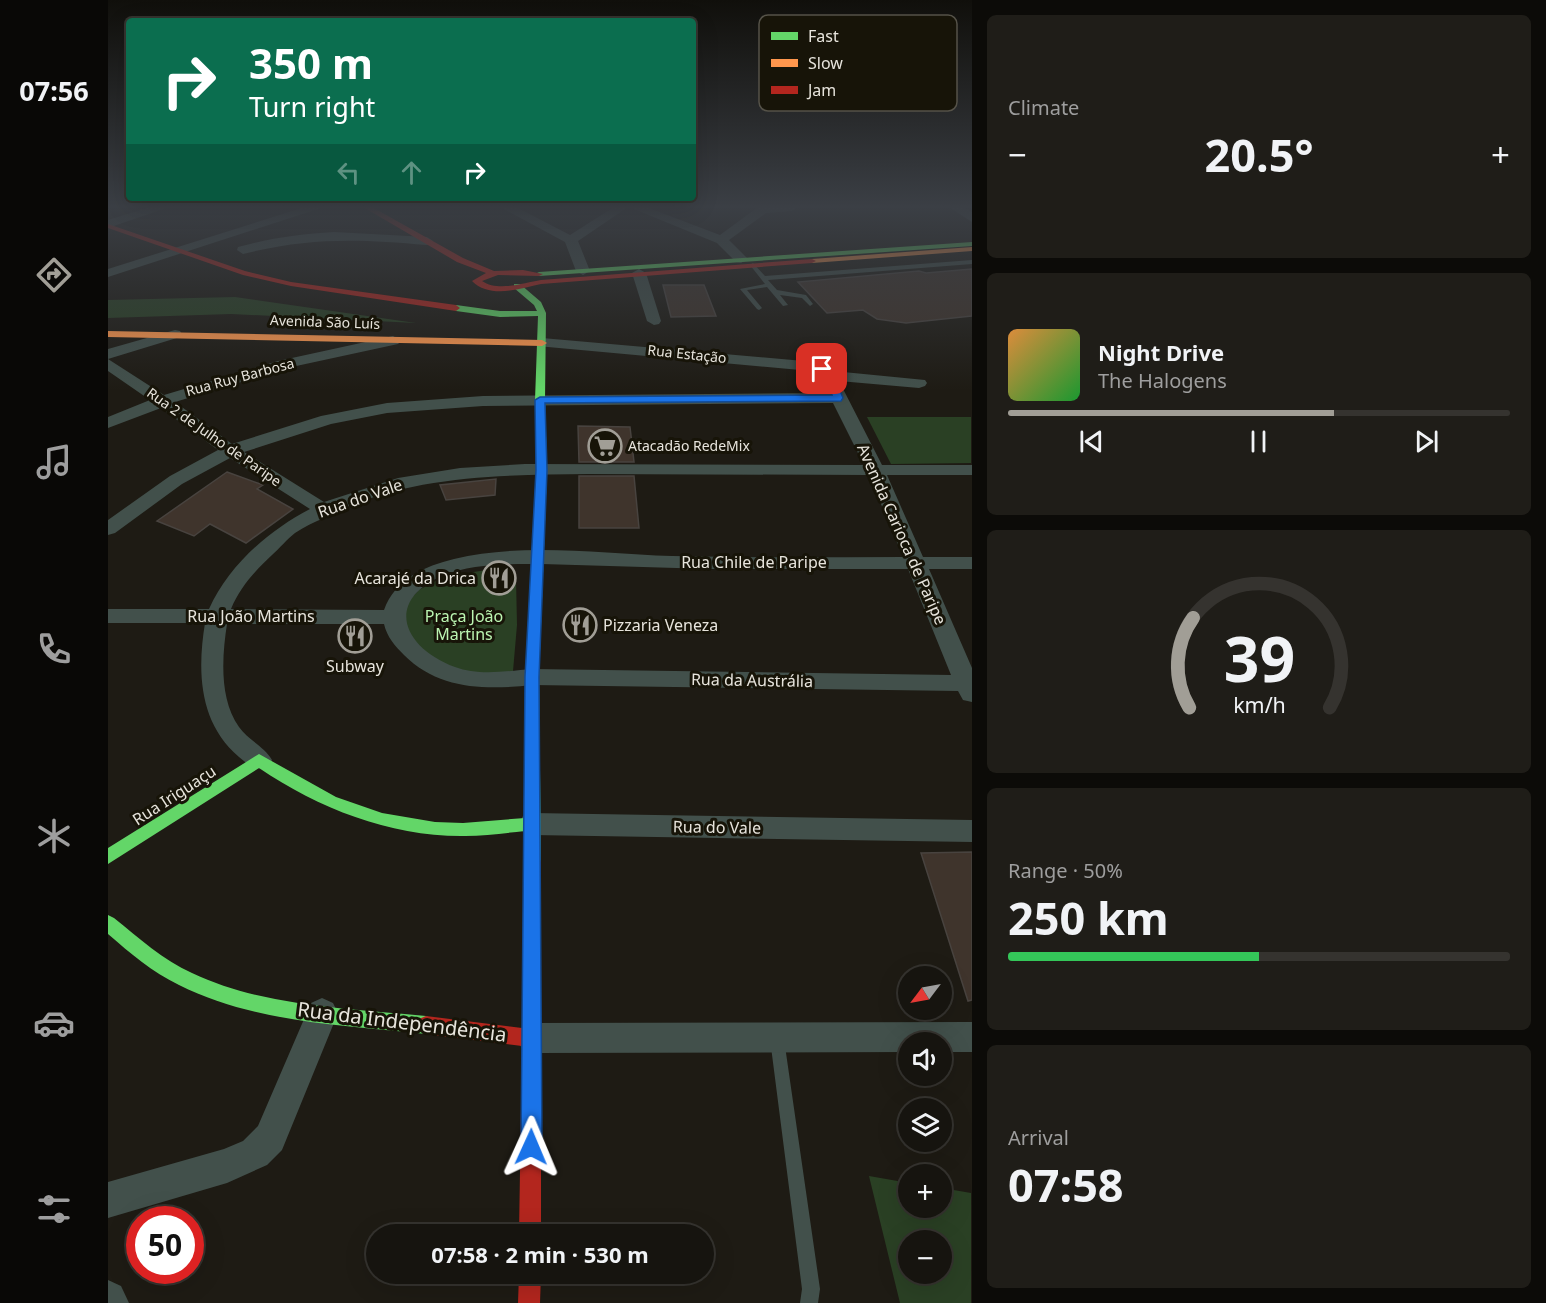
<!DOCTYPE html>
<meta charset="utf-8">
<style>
body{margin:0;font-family:"Noto Sans",sans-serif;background:#1f1d18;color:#f1f3f6;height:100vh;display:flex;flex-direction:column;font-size:22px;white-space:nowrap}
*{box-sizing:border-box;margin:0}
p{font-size:20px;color:#9e9e9e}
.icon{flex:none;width:33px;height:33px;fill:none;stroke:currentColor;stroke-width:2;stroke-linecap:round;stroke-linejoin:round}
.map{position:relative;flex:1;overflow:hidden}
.side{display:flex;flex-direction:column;gap:15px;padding:15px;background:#0c0b08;width:574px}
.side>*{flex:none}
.guide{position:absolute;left:18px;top:18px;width:570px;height:183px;border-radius:6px;box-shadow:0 6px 24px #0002,0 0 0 2px #35332f;background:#0b6e4f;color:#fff;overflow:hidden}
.needle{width:39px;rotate:238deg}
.tools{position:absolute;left:790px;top:966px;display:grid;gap:12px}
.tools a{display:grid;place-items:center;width:54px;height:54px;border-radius:50%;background:#16140f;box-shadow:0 6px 24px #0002,0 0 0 2px #35332f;font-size:30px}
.speed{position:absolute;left:18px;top:1206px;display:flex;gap:12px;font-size:30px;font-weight:700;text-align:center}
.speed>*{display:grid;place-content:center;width:78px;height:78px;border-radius:50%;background:#16140f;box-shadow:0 6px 24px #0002,0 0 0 2px #35332f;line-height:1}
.speed .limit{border:9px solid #d22;background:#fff;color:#111}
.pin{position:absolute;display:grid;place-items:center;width:51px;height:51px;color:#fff;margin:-26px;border-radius:12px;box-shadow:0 3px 9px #0006}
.me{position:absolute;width:66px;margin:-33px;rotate:1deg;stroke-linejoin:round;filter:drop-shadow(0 0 4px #0008)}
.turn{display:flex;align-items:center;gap:21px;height:126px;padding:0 24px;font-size:27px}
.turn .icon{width:78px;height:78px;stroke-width:2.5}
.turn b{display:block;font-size:42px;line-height:51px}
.lanes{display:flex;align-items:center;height:57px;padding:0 24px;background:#0003;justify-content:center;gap:30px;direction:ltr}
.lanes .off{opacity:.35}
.big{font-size:45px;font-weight:700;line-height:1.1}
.side .tile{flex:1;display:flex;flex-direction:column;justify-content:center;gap:9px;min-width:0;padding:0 21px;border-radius:9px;background:#1f1d18}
.side .dial{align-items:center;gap:0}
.dial svg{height:156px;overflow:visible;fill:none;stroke:#35332f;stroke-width:7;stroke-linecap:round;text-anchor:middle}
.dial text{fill:#f1f3f6;stroke:none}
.song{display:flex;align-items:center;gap:18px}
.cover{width:72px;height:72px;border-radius:9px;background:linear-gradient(135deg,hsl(30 70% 55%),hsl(130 70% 35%))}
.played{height:6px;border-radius:3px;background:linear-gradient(90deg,#a19e96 65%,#35332f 65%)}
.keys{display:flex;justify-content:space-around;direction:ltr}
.heat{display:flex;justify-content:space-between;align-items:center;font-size:33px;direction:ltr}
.charge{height:9px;border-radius:4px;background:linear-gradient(90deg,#34c759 50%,#35332f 0)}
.trip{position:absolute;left:258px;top:1224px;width:348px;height:60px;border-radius:30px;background:#16140f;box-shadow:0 6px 24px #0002,0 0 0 2px #35332f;font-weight:700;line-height:60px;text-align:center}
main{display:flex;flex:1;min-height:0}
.tab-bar{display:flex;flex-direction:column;width:108px;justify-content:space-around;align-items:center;background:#090806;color:#9e9e9e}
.tab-bar .icon{width:42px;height:42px}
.tab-bar .active{color:#a19e96}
.tab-bar b{font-size:27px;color:#f1f3f6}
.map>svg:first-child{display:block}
</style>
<main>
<nav class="tab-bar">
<b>07:56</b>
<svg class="icon active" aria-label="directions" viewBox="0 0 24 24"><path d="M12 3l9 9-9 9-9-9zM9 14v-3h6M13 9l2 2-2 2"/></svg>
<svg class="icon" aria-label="music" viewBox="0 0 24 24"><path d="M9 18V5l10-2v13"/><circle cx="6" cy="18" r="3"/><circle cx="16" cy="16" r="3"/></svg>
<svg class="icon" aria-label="phone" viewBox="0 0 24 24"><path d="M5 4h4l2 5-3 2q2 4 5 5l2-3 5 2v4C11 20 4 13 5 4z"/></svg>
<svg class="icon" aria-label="climate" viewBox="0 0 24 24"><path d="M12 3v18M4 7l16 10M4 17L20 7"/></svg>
<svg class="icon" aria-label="car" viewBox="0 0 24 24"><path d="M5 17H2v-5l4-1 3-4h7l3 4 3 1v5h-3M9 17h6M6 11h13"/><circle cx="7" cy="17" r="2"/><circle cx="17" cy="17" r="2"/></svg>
<svg class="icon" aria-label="filters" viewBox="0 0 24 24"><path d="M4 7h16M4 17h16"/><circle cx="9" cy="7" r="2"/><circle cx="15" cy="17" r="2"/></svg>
</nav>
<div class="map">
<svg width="864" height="1303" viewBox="0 0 864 1303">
<rect width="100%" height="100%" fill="#1e1b14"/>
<g fill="#2a4024" fill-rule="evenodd">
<polygon points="127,297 308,323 123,314 0,318 0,300"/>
<polygon points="759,417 863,417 863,463 783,464"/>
<polygon points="378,570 397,572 408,579 409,625 405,671 371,679 294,645 297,605 311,590 335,577"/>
<path d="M761 1176 801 1183V1208H834V1188L863 1193V1303H792ZM801 1240H834V1274H801Z"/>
</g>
<g fill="#3f342c" stroke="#48433f" stroke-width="1.5">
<polygon points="864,269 864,316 798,323 769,319 755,310 719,313 690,282 811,271 818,273"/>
<polygon points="555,285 596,285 608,316 563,317"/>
<polygon points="470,426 522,427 526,462 471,462"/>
<polygon points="119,472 155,485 149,489 185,509 138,543 102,524 86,536 49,521"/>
<polygon points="471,476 526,476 531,528 471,528"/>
<polygon points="388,479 387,495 338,500 332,485"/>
<polygon points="864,852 864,1000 860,1001 813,853"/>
</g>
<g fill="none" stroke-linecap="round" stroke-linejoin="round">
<g fill="#42504b" fill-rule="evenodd">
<polygon points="864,260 864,264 660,280 669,290 698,295 705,304 702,306 694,298 672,295 680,305 675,306 659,287 639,290 654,308 651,310 649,309 632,289 657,284 642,265 645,263 657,276"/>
<polygon points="669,1032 674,1034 676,1039 712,1289 710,1303 692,1303 694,1289 662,1039 664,1034"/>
</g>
<g fill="#42504b" fill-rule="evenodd">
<polygon points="42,207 61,207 0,228 0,220"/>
<polygon points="197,207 216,207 0,277 0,269"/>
<polygon points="392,207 408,207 462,235 506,207 520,207 470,241 482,271 475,275 468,271 457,242"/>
<polygon points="521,207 538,207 612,235 650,207 690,207 684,211 658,213 621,240 640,259 633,263 628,262 609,243"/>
<polygon points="841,207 855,207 864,212 864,222"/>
<path d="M226 232 319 237 325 241 319 245C251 239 202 237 135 254L129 250 130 247C162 238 193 234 226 232Z"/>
<polygon points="531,269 538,273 553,321 551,324 546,325 539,321 524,273"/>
<polygon points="67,330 72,331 74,334 72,337 0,359 0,349"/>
<path d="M285 336 293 341 290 344 179 368 67 402 124 444 213 416 279 403 375 396 720 393 714 378 703 371 429 346 426 343 429 340 434 338 707 362 725 371 817 380 819 383 817 386 811 388 731 381 774 465H864V475H779L815 557H864V569H821L864 668V702L855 700 850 691 424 685C378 690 331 690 296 655 287 646 279 637 276 624H119C114 656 111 699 131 727 140 740 156 746 164 760L160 767C146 771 142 766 131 757 91 723 89 672 97 623H0V609H101C121 565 160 531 202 509L122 458 74 484 7 533 0 535V520L62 476 110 450 53 408 0 428V417L42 400 0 371V359L56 395 170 361ZM725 403 756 465 417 464 352 468 290 478 216 502 136 452 223 424 279 413 375 406ZM480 474 761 475 795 557C718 557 641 558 564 556 493 554 416 542 346 559 317 566 287 579 276 610L123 609C132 587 147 571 164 555 172 548 179 539 187 533 196 527 206 522 216 518 296 475 392 475 480 474ZM434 564 602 569H800L843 675 424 669C400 671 370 676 347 667 296 648 275 602 334 576 365 563 401 564 434 564Z"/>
<polygon points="424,813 864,820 864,842 424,835 415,832 411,824 415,816"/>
<polygon points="214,998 225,1003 230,1013 174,1150 159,1165 119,1183 0,1218 0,1182 116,1149 135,1141 150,1126 203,1003"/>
<polygon points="864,1022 864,1052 834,1052 834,1042 801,1042 801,1052 425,1053 414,1049 409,1038 414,1027 425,1023"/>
<polygon points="0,1280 13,1286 21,1303 0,1303"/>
</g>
<g fill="#63d668" fill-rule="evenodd">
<polygon points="864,242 864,246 431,276 427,274 431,272"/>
<path d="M406 284H412L433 302 438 313 437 400 439 470 431 677 433 862 431 867 425 869 419 867 417 862V831C397 833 377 836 357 836 283 837 212 809 151 768L0 864V848L151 754 228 797 274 813 327 822 355 823 417 818V677L429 470 427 400 430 316 392 317 348 311 344 308 348 305 392 311H429L426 305 406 288Z"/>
<path d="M0 915 6 918C31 938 55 960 84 973 156 1007 240 1008 318 1016L325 1019 327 1025 325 1031 318 1034C235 1025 147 1023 71 985 44 972 22 953 0 934Z"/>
</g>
<g fill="#ff974d" fill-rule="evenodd">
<polygon points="864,247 864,251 704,263 700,261 704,259"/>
<polygon points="0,331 434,340 439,343 434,346 0,337"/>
</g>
<g fill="#b3261e" fill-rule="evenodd">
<path d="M255 207H264L355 258 386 271 415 270 435 274 431 276 390 275 374 281C390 292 415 283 433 280L704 259 708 261 704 263 433 284C411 289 382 299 364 281L378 273 349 262Z"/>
<polygon points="0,224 137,271 183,282 348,305 352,308 348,311 183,286 135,275 0,228"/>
<polygon points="425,855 431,857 433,862 433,1234 411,1234 414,1046 318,1034 311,1031 309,1025 311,1019 318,1016 414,1028 417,862 419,857"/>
<polygon points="411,1274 433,1274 432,1303 410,1303"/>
</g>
</g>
<linearGradient id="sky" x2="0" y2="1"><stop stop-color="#100f0b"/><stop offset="0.53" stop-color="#3b3f45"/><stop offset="1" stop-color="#3b3f45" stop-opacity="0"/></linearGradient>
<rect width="864" height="390" fill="url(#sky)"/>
<polygon fill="#1a73e8" stroke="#114b97" stroke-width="1.5" points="714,366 726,375 735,398 733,401 437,403 439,470 431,677 434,1147 431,1155 423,1158 416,1155 413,1147 417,677 428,470 427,400 432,397 724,395 717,376 709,369"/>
<defs>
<symbol id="supermarket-ring" viewBox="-11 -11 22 22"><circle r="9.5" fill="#171408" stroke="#a19e96" stroke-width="1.5"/><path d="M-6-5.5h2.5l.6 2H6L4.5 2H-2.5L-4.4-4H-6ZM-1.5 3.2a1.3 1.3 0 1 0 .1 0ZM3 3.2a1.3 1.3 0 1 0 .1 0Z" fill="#a19e96"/></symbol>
<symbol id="restaurant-ring" viewBox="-11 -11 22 22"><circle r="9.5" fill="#171408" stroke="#a19e96" stroke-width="1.5"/><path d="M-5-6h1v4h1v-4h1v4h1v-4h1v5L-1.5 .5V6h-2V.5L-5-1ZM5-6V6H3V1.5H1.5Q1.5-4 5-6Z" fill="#a19e96"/></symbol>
</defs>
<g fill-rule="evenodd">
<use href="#supermarket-ring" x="478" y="427" width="38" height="38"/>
<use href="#restaurant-ring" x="372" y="559" width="38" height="38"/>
<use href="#restaurant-ring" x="453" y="606" width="38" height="38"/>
<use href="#restaurant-ring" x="228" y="617" width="38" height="38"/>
</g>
<g text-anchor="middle" stroke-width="6" stroke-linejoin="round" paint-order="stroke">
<g font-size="14" fill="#e7e4dc" stroke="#171408">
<text transform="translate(217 322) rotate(2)" y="5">Avenida São Luís</text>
<text transform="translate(579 354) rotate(6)" y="5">Rua Estação</text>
<text transform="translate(132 377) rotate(-15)" y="5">Rua Ruy Barbosa</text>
<text transform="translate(106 437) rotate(35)" y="5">Rua 2 de Julho de Paripe</text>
</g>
<g font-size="14" fill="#e7e4dc" stroke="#171408" text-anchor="start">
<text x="520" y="451">Atacadão RedeMix</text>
</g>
<g font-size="16" fill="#e7e4dc" stroke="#171408">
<text transform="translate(252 498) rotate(-19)" y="6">Rua do Vale</text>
<text transform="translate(794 534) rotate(66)" y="6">Avenida Carioca de Paripe</text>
<text x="646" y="568">Rua Chile de Paripe</text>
<text x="143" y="622">Rua João Martins</text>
<text transform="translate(644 680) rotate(1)" y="6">Rua da Austrália</text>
<text transform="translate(66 795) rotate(-33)" y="6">Rua Iriguaçu</text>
<text transform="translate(609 827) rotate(1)" y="6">Rua do Vale</text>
</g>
<g font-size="16" fill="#e7e4dc" stroke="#171408" text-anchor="end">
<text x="368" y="584">Acarajé da Drica</text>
<text x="495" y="631" text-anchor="start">Pizzaria Veneza</text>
<text x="247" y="672" text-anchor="middle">Subway</text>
</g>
<g font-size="16" fill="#bbf5b1" stroke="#171408">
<text x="356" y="622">Praça João<tspan x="356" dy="18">Martins</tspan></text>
</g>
<g font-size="20" fill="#e7e4dc" stroke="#171408">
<text transform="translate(294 1022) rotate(7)" y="7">Rua da Independência</text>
</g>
</g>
<rect x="651" y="15" width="198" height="96" rx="9" fill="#171408" stroke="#555248" stroke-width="1.5"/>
<rect x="663" y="32" width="27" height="8" fill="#63d668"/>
<rect x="663" y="59" width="27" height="8" fill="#ff974d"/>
<rect x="663" y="86" width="27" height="8" fill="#b3261e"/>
<g font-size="16" fill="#e7e4dc">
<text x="700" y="42">Fast</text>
<text x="700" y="69">Slow</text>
<text x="700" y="96">Jam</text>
</g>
</svg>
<div class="tools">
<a><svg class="needle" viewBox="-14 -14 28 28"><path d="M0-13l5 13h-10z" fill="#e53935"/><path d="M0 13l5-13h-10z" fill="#9e9e9e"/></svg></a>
<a><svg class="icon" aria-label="sound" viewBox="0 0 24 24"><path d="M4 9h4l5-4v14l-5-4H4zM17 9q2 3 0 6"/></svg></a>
<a><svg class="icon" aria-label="layers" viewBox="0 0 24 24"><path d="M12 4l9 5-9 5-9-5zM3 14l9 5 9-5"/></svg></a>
<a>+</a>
<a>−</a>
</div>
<div class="speed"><div class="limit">50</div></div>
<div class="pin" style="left:714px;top:369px;background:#d93025"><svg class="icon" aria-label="arrive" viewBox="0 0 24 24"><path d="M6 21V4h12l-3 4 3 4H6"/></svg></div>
<svg class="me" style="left:423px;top:1147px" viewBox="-20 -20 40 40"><path d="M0-17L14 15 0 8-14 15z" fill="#1a73e8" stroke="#fff" stroke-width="4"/></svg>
<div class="trip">07:58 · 2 min · 530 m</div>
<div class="guide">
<div class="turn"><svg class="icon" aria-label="right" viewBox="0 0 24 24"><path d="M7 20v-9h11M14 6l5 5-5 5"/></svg><div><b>350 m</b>Turn right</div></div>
<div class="lanes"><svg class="icon off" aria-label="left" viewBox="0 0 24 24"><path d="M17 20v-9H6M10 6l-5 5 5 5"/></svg><svg class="icon off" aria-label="ahead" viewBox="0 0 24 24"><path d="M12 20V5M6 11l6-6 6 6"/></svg><svg class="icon" aria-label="right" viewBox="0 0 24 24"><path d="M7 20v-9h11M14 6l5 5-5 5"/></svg></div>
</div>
</div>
<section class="side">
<div class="tile"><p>Climate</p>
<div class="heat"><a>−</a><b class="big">20.5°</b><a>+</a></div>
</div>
<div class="tile">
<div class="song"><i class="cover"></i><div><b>Night Drive</b><p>The Halogens</p></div></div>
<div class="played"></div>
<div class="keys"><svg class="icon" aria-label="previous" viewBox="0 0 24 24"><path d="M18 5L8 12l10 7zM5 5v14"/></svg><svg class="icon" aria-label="pause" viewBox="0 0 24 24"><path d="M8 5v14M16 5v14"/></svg><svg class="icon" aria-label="next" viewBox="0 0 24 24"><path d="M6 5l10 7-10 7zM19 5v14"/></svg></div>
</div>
<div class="tile dial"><svg viewBox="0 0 100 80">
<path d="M14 69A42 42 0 1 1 86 69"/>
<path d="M14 69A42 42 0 0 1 16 23" stroke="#a19e96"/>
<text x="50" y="56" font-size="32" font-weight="700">39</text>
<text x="50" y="72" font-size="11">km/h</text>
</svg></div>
<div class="tile"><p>Range · 50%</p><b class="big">250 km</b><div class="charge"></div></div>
<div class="tile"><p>Arrival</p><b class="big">07:58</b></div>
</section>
</main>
